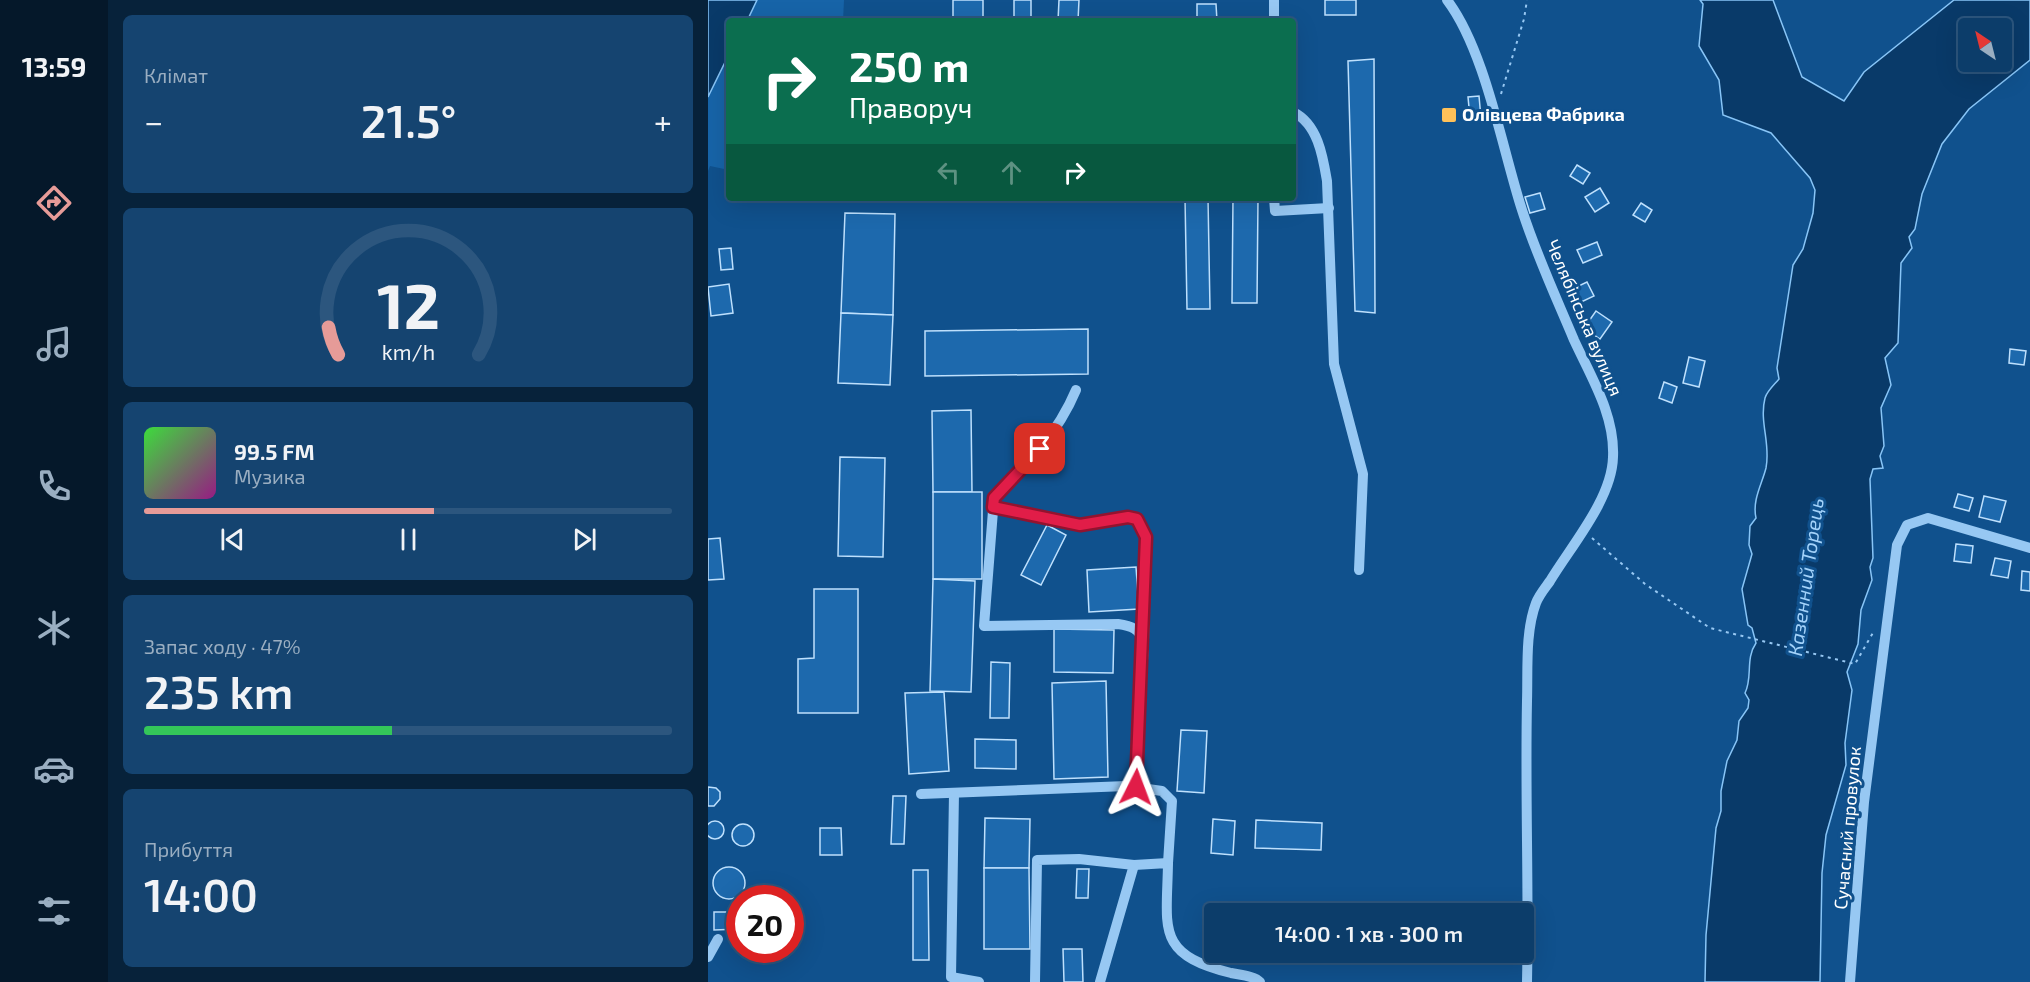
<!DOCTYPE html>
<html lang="uk">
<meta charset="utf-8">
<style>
body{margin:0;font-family:"Exo 2",sans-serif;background:#154470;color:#f1f3f6;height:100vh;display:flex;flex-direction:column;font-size:22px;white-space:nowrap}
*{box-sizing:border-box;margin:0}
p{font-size:20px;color:#9aaec1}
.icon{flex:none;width:33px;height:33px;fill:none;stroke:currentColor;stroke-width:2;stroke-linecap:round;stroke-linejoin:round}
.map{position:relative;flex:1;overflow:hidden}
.side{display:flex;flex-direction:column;gap:15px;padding:15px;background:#07223a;width:600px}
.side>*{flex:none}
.banner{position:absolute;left:18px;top:18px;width:570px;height:183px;border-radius:6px;box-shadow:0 6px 24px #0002,0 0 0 2px #2c567e;background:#0b6e4f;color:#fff;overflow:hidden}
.needle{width:39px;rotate:325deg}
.buttons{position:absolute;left:1250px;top:18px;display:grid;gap:12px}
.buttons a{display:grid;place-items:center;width:54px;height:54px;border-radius:6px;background:#0c3d6a;box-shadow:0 6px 24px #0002,0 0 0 2px #2c567e;font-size:30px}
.speed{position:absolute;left:18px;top:885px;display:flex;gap:12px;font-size:30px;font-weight:700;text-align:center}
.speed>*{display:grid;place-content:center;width:78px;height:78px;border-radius:50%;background:#0c3d6a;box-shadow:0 6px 24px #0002,0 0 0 2px #2c567e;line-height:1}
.speed .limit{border:9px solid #d22;background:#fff;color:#111}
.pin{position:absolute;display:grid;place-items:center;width:51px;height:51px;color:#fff;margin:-26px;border-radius:12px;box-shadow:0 3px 9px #0006}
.me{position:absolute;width:66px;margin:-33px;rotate:3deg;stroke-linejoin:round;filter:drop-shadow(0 0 4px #0008)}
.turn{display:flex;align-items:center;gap:21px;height:126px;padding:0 24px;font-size:27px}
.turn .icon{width:78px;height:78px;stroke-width:2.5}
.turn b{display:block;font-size:42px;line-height:51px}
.lanes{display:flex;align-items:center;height:57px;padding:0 24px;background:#0003;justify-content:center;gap:30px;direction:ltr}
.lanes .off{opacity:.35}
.big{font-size:45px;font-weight:600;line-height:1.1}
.side .tile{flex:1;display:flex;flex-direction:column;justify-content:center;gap:9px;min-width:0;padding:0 21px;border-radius:9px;background:#154470}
.side .dial{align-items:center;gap:0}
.dial svg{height:156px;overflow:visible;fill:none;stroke:#2c567e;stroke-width:7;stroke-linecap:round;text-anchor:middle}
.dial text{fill:#f1f3f6;stroke:none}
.song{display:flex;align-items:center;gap:18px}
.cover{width:72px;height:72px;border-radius:9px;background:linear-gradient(135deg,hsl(120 70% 55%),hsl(310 70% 35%))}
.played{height:6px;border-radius:3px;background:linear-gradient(90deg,#e69b98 55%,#2c567e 55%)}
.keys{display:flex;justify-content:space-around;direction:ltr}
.heat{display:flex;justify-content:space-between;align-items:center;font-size:33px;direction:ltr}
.charge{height:9px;border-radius:4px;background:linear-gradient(90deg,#34c759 47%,#2c567e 0)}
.trip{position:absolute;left:496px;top:903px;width:330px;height:60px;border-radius:6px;background:#0c3d6a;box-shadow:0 6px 24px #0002,0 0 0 2px #2c567e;font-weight:600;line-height:60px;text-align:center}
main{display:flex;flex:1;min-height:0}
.tab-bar{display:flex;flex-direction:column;width:108px;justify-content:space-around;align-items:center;background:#05182a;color:#9aaec1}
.tab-bar .icon{width:42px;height:42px}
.tab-bar .selected{color:#e69b98}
.tab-bar b{font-size:27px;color:#f1f3f6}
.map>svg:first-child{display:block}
</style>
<main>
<nav class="tab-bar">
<b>13:59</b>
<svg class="icon selected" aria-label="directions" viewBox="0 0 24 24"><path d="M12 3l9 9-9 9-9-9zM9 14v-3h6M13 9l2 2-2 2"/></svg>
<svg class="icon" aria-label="music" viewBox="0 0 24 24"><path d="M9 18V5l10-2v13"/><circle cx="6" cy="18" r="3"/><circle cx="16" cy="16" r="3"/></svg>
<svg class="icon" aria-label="phone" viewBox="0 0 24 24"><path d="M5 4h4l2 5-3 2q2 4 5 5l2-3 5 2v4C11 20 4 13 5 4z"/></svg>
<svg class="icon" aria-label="climate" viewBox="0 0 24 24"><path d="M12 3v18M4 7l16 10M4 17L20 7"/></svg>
<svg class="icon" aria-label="car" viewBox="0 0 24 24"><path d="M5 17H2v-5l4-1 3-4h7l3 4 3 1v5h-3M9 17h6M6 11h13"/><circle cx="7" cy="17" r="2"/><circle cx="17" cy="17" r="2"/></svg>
<svg class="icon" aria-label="filters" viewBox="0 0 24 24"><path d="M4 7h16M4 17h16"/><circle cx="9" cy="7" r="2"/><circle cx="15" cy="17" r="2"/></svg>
</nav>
<section class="side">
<div class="tile"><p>Клімат</p>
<div class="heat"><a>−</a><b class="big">21.5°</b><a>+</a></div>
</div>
<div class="tile dial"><svg viewBox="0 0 100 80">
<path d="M14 69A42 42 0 1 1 86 69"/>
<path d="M14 69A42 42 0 0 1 9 55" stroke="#e69b98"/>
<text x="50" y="56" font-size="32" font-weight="700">12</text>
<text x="50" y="72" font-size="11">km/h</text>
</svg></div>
<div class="tile">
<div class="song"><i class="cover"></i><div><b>99.5 FM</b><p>Музика</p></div></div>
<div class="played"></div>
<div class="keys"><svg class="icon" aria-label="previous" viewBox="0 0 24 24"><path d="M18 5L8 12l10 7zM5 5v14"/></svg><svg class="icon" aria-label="pause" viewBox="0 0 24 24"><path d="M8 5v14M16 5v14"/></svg><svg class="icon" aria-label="next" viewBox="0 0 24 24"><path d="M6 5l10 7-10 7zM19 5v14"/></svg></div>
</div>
<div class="tile"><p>Запас ходу · 47%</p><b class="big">235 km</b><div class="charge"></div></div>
<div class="tile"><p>Прибуття</p><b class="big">14:00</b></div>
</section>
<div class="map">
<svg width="1322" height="982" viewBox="0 0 1322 982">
<rect width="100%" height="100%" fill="#10518d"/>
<g fill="#1764a8">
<polygon points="49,0 136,0 135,21 39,21"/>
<polygon points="21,54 21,170 2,166 0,171 0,97"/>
</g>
<g fill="#093a69" stroke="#88c5f7" stroke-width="1.5" fill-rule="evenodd">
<polygon points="0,0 49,0 39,21 21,21 21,54 0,97"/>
<path d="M992 0H1065L1094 77 1136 101 1156 72 1246 0H1322V60L1261 109 1234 144 1214 194 1207 229 1201 237 1204 248 1193 263 1190 343 1177 358 1183 385 1173 408 1176 446 1172 456 1175 468 1165 469 1162 479 1165 558 1162 567 1164 580 1153 610 1150 644 1139 672 1144 690 1137 743 1138 765 1118 835 1114 873 1112 982H997L998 935 1008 828 1013 811V791L1019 761 1029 740 1031 721 1040 708 1041 700 1037 693C1045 677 1037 659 1048 643L1044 628 1040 625 1034 589 1044 554 1041 545 1042 526 1048 518C1044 500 1054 484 1058 468 1063 444 1051 422 1057 398 1059 391 1066 385 1071 379L1069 368 1085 265 1095 249 1105 213 1107 190 1102 178 1063 133 1015 115 1011 80 991 46 995 4ZM1293 28V62H1260V28Z"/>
</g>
<g fill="#1d69ad" stroke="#bee0fd" stroke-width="1.5">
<rect x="245" y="0" width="30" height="21"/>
<rect x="306" y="0" width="17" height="21"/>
<polygon points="351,0 371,0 370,21 350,21"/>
<rect x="617" y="0" width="31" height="15"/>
<polygon points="489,4 508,4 509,21 489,21"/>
<polygon points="666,59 667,313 647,311 640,61"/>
<polygon points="771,96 773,118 762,118 760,97"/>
<polygon points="869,165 882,173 875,184 862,176"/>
<polygon points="892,188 901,203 887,212 877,197"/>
<polygon points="832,193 837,209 822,213 817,197"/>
<polygon points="477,198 500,198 502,309 479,309"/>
<polygon points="525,198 550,198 549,303 524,303"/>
<polygon points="933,203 944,210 937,222 925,215"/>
<polygon points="137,213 187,214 185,315 133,313"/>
<polygon points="889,242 894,255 875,263 869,250"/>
<polygon points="23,248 25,269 13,270 11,249"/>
<polygon points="879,282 886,296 869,304 862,290"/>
<polygon points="21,284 25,313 3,316 0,287"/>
<polygon points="888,311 904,322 892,339 876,328"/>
<polygon points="133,313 185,315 182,385 130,383"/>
<polygon points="380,329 380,374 217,376 217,331"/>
<polygon points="1302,349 1318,351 1316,365 1301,363"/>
<polygon points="981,357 997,361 991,387 975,383"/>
<polygon points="956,382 969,387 964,403 951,398"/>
<polygon points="263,410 264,492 225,492 224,411"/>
<polygon points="132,457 177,458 175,557 130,556"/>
<rect x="225" y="492" width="49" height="87"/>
<polygon points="1250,494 1265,498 1261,511 1246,507"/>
<polygon points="1276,496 1298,501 1292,522 1271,517"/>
<polygon points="339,525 358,535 333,585 313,575"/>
<polygon points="12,538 16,579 0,580 0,539"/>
<polygon points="1248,544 1265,546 1263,563 1246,561"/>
<polygon points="1287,558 1303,561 1300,578 1283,575"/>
<polygon points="428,567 431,609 381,612 379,570"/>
<polygon points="1314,571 1322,572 1322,591 1313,590"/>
<polygon points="225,579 267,581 263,692 222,691"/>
<polygon points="106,589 150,589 150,713 90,713 90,659 106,658"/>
<polygon points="346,629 406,630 405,673 346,672"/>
<polygon points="283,662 302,663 301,718 282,718"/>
<polygon points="398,681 400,777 346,779 344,683"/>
<polygon points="236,692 241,771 201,774 197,693"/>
<polygon points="473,730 499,731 496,793 469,791"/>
<polygon points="267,739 308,740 308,769 267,768"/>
<polygon points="0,787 8,788 12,792 12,799 6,806 0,806"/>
<polygon points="185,796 198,796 196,844 183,844"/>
<polygon points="277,818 322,819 321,868 276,868"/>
<polygon points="505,819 527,821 525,855 503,853"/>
<polygon points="548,820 614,823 613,850 547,848"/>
<circle cx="7" cy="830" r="9"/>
<circle cx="35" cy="835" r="11"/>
<polygon points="112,828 133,828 134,855 112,855"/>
<circle cx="21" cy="883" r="16"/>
<polygon points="276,868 321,868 322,949 276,949"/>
<polygon points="369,869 381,869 380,898 368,898"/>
<polygon points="205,870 220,870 221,960 205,960"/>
<polygon points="6,912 32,912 32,929 6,930"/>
<polygon points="355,949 374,949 375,982 356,982"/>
</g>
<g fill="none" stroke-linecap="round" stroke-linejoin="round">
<g stroke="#97c8f3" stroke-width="2" stroke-dasharray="3 4.5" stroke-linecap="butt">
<polyline points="793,94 816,19 819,0"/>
<polyline points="884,538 937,584 1002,628 1147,664 1166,631"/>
</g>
<g stroke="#97c8f3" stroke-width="10">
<path d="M739 0C777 50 794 148 814 210 828 254 848 297 866 340 883 377 907 415 905 457 904 499 863 546 842 581 837 588 831 595 828 603 817 632 820 670 819 701 817 795 821 888 819 982"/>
<polyline points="566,21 566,0"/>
<path d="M585 112C610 124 615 157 619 181L626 364 655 474 651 570"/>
<polyline points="566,198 567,211 621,208"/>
<path d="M368 390C350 433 319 466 286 498L276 626 410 624C424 626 431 629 436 642L428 787"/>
<polyline points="285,507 372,525 420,517 429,519 438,537 436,640"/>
<polyline points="246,793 243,977 271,982"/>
<polyline points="213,794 419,786 454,791 464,801 460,863"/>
<path d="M426 865 460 863C459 929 447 954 523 973 532 975 547 976 552 982"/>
<polyline points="0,957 10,939"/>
<polyline points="327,982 329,860 371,859 426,865 392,982"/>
<polyline points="1142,982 1156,802 1189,545 1199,525 1220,518 1322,548"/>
</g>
</g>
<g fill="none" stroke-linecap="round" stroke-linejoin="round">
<defs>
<polyline id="route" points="332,449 286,498 285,507 372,525 420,517 429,519 438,537 428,787"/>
</defs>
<use href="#route" stroke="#92132f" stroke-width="15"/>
<use href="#route" stroke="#e11d48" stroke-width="10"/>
</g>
<rect fill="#ffc159" stroke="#10518d" stroke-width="2" x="733" y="107" width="16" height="16" rx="3"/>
<g text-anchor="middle" stroke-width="6" stroke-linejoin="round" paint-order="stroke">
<g font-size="18" font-weight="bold" fill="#fff" stroke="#10518d" text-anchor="start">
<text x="754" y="121">Олівцева Фабрика</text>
</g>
<g font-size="18" fill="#fff" stroke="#10518d">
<text transform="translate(876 318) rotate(67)" y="6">Челябінська вулиця</text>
<text transform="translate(1140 828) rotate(-85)" y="6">Сучасний провулок</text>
</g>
<g font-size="20" font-style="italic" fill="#a3d2fa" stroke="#10518d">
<text transform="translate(1098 577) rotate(-82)" y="7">Казенний Торець</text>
</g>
</g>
</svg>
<div class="buttons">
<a><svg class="needle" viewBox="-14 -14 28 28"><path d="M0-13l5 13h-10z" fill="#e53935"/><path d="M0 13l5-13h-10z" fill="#9aaec1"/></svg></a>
</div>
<div class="speed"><div class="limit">20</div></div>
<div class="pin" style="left:332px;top:449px;background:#d93025"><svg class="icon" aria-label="arrive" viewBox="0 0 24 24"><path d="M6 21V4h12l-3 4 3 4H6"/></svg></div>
<svg class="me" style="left:428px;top:787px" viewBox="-20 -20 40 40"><path d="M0-17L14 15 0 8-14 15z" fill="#e11d48" stroke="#fff" stroke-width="4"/></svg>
<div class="trip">14:00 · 1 хв · 300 m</div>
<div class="banner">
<div class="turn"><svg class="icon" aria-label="right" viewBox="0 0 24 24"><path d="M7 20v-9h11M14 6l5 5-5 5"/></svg><div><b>250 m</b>Праворуч</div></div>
<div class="lanes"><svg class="icon off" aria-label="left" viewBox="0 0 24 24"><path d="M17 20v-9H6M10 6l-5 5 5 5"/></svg><svg class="icon off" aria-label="ahead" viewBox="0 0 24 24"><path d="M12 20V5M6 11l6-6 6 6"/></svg><svg class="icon" aria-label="right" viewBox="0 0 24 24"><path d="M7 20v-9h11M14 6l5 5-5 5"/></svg></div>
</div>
</div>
</main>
